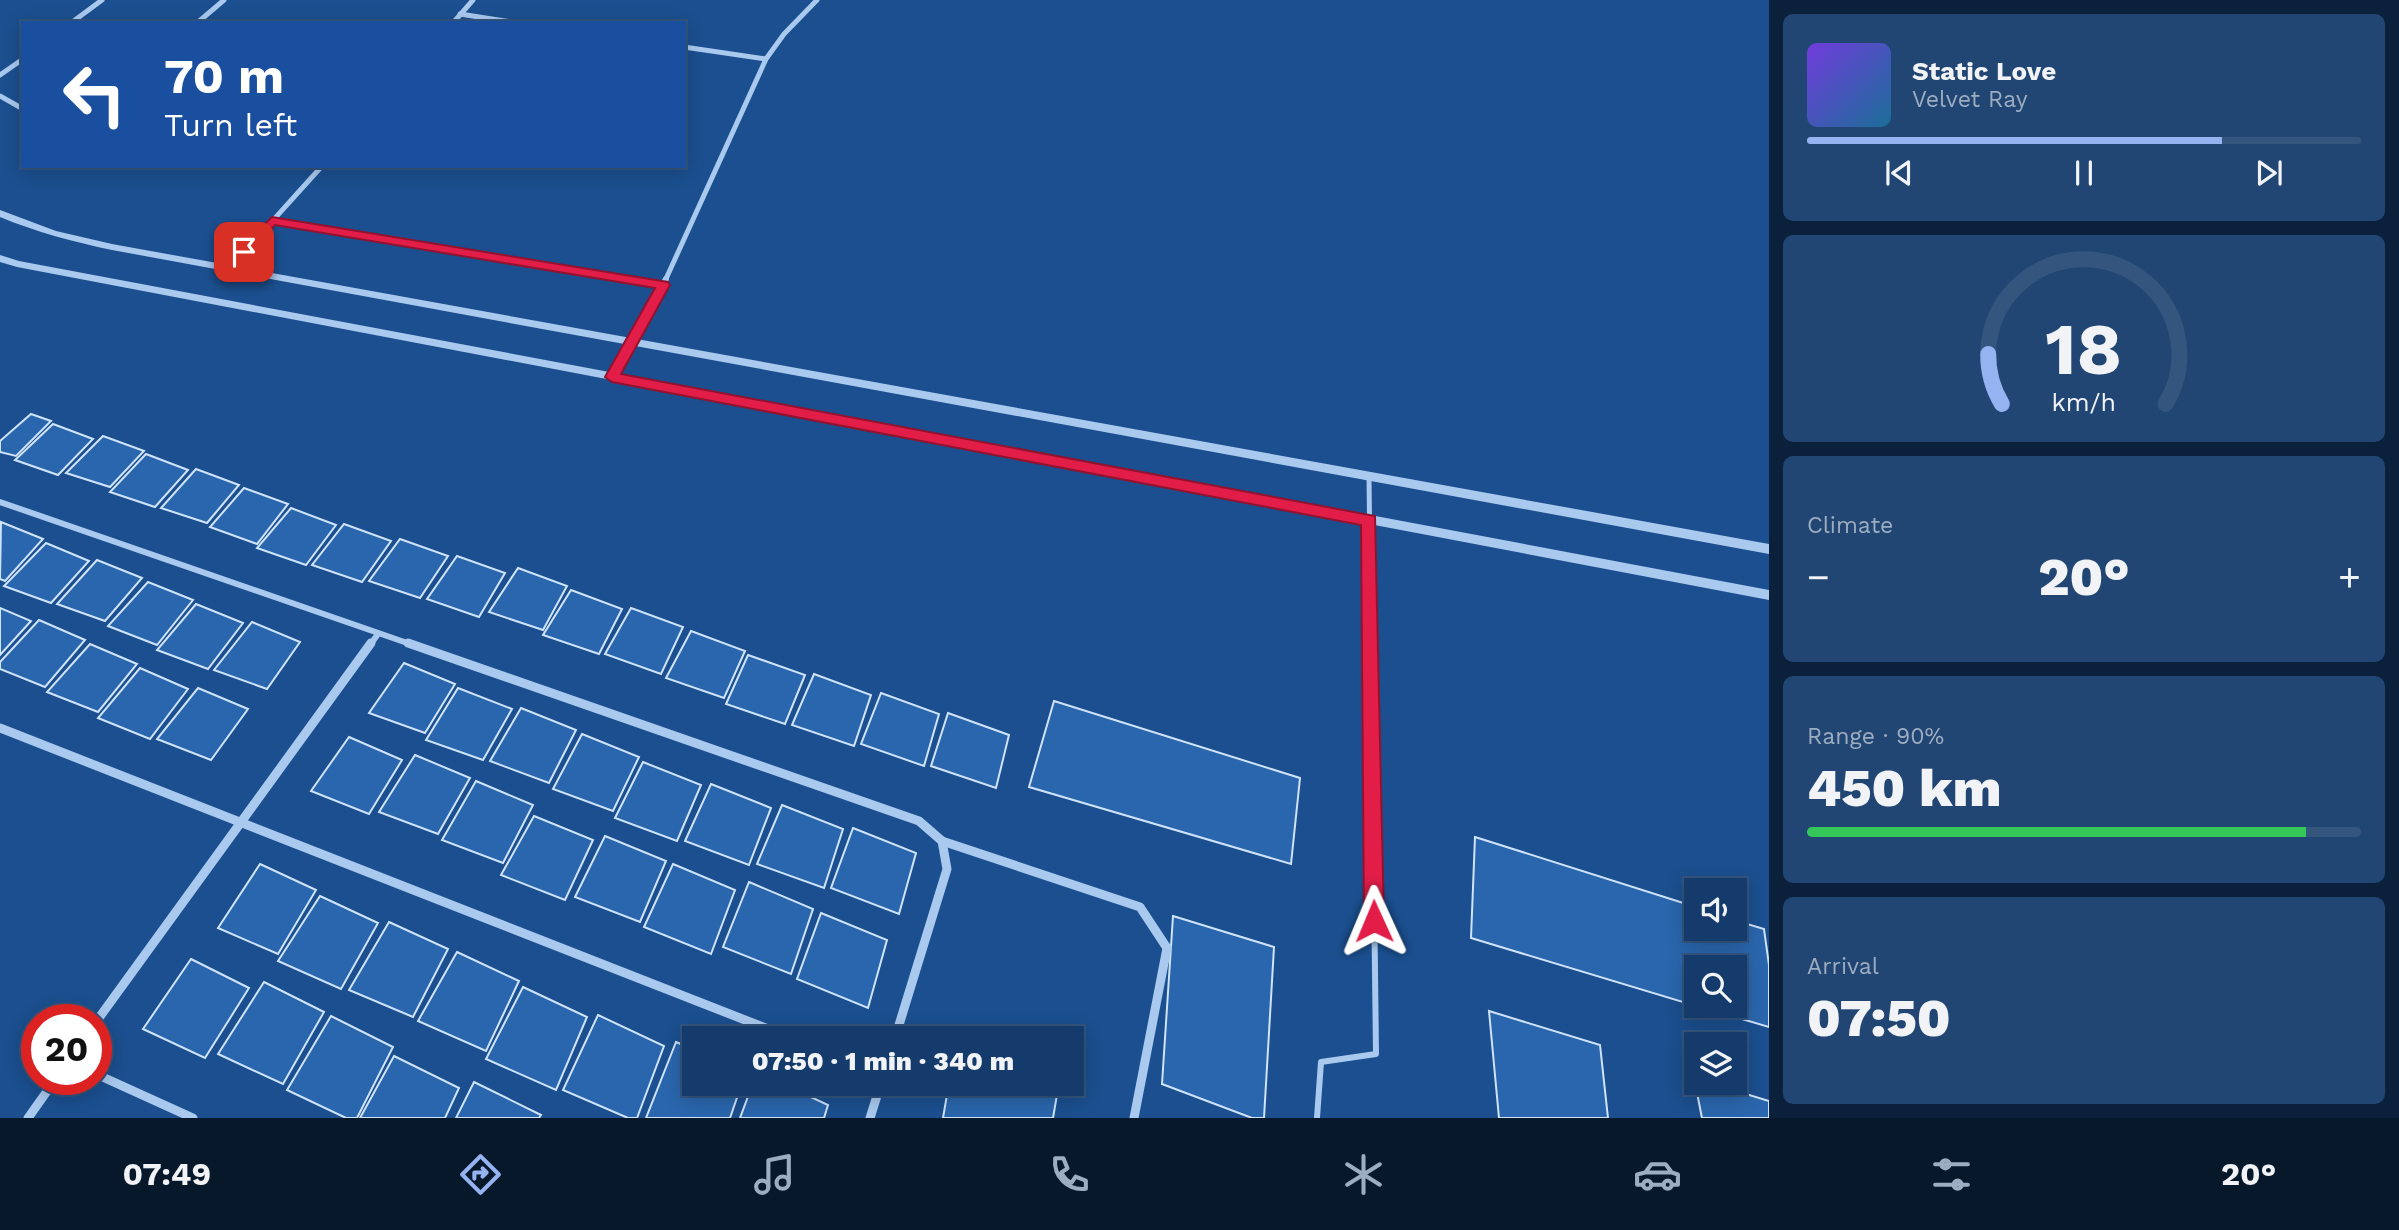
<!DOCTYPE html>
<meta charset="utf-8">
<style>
body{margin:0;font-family:"Work Sans",sans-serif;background:#214673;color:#f1f3f6;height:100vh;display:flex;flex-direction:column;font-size:26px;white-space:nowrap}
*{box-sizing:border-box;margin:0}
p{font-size:23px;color:#9dadc1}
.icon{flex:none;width:38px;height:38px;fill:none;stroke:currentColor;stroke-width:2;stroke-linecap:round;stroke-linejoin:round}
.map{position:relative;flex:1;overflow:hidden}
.panel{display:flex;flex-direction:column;gap:14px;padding:14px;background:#0b203b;width:630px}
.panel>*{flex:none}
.hud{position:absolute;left:21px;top:21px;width:665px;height:147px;border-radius:0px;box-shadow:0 4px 18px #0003,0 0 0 2px #33557e;background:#1a4fa0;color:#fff;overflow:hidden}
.buttons{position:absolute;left:1684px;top:878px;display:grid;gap:14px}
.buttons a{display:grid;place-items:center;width:63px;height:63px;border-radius:0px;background:#143b6b;box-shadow:0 4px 18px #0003,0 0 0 2px #33557e;font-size:35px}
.speed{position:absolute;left:21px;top:1004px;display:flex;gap:14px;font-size:35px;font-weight:700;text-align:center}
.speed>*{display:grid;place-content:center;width:91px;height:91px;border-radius:50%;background:#143b6b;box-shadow:0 4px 18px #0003,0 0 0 2px #33557e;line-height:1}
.speed .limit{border:10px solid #d22;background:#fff;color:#111}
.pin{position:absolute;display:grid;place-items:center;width:60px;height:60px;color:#fff;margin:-30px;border-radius:14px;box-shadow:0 4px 10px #0006}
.me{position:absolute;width:77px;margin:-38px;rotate:359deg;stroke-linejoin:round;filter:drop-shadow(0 0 5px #0008)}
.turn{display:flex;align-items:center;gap:24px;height:147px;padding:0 28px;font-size:32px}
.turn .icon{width:91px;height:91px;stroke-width:2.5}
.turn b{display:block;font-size:49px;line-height:60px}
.big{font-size:52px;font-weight:800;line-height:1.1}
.panel .widget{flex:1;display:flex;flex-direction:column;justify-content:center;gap:10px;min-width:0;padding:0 24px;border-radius:10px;background:#214673}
.panel .dial{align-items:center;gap:0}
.dial svg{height:182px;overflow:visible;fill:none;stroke:#33557e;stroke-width:7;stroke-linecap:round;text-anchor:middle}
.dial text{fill:#f1f3f6;stroke:none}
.song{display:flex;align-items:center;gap:21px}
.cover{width:84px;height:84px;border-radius:10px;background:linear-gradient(135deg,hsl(260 70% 55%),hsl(200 70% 35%))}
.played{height:7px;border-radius:4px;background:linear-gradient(90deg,#95b2f1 75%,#33557e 75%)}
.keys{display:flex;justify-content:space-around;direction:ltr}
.heat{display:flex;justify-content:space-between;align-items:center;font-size:38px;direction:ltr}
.charge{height:10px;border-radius:5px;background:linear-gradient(90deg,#34c759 90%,#33557e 0)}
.trip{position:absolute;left:682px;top:1026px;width:402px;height:70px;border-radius:0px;background:#143b6b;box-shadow:0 4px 18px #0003,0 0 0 2px #33557e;font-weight:800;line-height:70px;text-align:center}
.dock{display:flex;height:112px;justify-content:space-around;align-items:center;background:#08182b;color:#9dadc1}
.dock .icon{width:49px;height:49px}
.dock .current{color:#95b2f1}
.dock b{font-size:32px;color:#f1f3f6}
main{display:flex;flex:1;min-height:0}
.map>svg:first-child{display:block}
</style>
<main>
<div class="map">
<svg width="1769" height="1118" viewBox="0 0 1769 1118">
<rect width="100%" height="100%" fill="#1b4f8f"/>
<g fill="#2a66ad" stroke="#cfe3fa" stroke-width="2">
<polygon points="31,414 51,421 16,456 0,452 0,441"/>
<polygon points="53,424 93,439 58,475 15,460"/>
<polygon points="103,436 144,451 110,487 66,473"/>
<polygon points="146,454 188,470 155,507 110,492"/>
<polygon points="196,469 239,485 207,523 161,508"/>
<polygon points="244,488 288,504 257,544 210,527"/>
<polygon points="291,508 336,525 306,565 257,548"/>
<polygon points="1,522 43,539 5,581 0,579"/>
<polygon points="344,524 391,541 362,582 312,565"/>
<polygon points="400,539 448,556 420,598 369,581"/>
<polygon points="46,543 89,561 51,603 4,586"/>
<polygon points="457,556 505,573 479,617 427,599"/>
<polygon points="97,560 142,578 105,621 57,604"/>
<polygon points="518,568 567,586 543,630 489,612"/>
<polygon points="148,582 193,600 157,645 108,626"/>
<polygon points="571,590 622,609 599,654 543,635"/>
<polygon points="196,604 243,623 208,669 157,650"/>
<polygon points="0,608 31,621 0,655"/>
<polygon points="631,608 683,627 661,674 605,654"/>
<polygon points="39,620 85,640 45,687 0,669 0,662"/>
<polygon points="252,622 300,642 267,689 214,670"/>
<polygon points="691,631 745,651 724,698 666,678"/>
<polygon points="90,644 137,664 98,712 47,692"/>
<polygon points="748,655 805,675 785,724 726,704"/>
<polygon points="404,663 455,684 425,733 369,713"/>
<polygon points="140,668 188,689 150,739 98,718"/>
<polygon points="814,674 871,695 854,746 792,725"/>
<polygon points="198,688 248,709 211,760 157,739"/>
<polygon points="458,688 512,709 483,760 426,740"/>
<polygon points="881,693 939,714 924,766 861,744"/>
<polygon points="1054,701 1300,778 1291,864 1029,787"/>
<polygon points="521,708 576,730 549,783 490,761"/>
<polygon points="948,713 1009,735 996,788 931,766"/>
<polygon points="582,734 639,757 613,811 553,789"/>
<polygon points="349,737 402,760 369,814 311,791"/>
<polygon points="415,755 470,778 438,834 379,812"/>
<polygon points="643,762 701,785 677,841 615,818"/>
<polygon points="476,781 533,805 503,863 442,840"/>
<polygon points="711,784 771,808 749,865 685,841"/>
<polygon points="782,805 843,829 824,888 757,864"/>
<polygon points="534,816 593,840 565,900 501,875"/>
<polygon points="853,828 916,853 899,914 831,888"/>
<polygon points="605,836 666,861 640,922 575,897"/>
<polygon points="1475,837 1696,907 1696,929 1734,929 1734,920 1764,929 1769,965 1769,1027 1698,1006 1734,1006 1734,968 1696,968 1696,1006 1471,938"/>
<polygon points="260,864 316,890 278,954 218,928"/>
<polygon points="673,864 735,890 711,954 644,927"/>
<polygon points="749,882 813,909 791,974 723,947"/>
<polygon points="320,896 378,923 341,989 278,961"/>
<polygon points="821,913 887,940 868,1008 797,979"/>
<polygon points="1173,916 1274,947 1264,1118 1252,1118 1162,1084"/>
<polygon points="389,922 448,949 413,1017 349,990"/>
<polygon points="457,952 519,981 486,1051 418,1021"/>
<polygon points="191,959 249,988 205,1058 143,1029"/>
<polygon points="264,982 324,1012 283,1084 218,1054"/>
<polygon points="523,987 587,1017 556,1090 486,1059"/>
<polygon points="1489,1011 1600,1045 1608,1118 1499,1118"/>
<polygon points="598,1015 664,1046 637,1118 628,1118 563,1090"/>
<polygon points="331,1016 393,1047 357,1118 346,1118 287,1090"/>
<polygon points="676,1042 695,1050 695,1083 742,1083 730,1118 646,1118"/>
<polygon points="394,1056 459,1088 445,1118 360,1118"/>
<polygon points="1694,1078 1696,1083 1710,1083 1769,1101 1769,1118 1702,1118"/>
<polygon points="474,1082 541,1115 539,1118 456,1118"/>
<polygon points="753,1083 781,1083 828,1105 824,1118 740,1118"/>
<polygon points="949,1083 1059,1083 1053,1118 943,1118"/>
</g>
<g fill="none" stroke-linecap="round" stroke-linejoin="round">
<polyline stroke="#a9c9ee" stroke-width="5" points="1369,477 1371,645"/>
<polyline stroke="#a9c9ee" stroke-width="6" points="1317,1118 1321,1062 1376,1054 1371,643"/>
<g stroke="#a9c9ee" stroke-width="5">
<polyline points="460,14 517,23"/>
<polyline points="71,23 102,0"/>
<polyline points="197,23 224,0"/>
<polyline points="453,23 473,0"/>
<polyline points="684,47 766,59"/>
<polyline points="0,75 23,59"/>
<polyline points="0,96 23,109"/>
<polyline points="272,221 638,281"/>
<polyline points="230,268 322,166"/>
<polyline points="665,281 766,59 784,34 817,0"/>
</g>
<g stroke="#a9c9ee" stroke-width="6">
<polyline points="628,279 663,285"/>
<polyline points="612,377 666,279"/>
<polyline points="0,502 413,645"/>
<polyline points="370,645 378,634"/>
</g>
<g stroke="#a9c9ee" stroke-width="9">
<polyline points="408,643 919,821 942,841 947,869 895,1038"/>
<polyline points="0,728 791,1038"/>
<polyline points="942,841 1140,907 1167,948 1134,1118"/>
<polyline points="96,1022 371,643"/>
<polyline points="96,1074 193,1118"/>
<polyline points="28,1118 55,1080"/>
<polyline points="870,1118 881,1083"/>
</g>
<g fill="#a9c9ee" fill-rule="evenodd">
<path d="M0 210 56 231 112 244 1769 544V554L112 250C74 242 36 232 0 217Z"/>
<polygon points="0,255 19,261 1769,590 1769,600 17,267 0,262"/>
</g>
</g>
<polygon fill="#e11d48" stroke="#92132f" stroke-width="2" points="272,217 668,282 670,285 621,374 1375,516 1384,921 1381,928 1374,931 1367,928 1364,921 1361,525 612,382 605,377 655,288 275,225 248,255 239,255 239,249"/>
</svg>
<div class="buttons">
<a><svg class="icon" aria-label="sound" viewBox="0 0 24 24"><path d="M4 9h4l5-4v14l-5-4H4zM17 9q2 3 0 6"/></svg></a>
<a><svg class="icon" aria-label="search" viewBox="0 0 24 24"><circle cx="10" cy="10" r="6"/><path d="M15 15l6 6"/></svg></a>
<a><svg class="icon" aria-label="layers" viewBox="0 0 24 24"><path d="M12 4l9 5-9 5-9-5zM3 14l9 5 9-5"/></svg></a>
</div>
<div class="speed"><div class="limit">20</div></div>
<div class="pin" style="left:244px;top:252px;background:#d93025"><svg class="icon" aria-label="arrive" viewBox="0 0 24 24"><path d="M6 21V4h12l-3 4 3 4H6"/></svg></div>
<svg class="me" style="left:1374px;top:921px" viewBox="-20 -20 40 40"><path d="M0-17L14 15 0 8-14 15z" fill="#e11d48" stroke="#fff" stroke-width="4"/></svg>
<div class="trip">07:50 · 1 min · 340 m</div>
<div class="hud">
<div class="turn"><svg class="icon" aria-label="left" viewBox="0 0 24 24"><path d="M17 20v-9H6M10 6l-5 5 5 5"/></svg><div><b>70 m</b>Turn left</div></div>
</div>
</div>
<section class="panel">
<div class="widget">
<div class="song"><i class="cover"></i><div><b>Static Love</b><p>Velvet Ray</p></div></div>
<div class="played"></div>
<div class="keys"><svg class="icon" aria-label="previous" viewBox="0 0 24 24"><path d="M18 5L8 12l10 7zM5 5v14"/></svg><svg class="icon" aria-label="pause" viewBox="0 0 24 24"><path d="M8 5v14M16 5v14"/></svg><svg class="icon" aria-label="next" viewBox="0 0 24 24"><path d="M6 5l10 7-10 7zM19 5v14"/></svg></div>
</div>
<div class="widget dial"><svg viewBox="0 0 100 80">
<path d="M14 69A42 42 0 1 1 86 69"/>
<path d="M14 69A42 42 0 0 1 8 47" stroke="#95b2f1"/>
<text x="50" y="56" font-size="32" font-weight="700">18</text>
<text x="50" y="72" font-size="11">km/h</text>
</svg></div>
<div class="widget"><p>Climate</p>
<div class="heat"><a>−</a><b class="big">20°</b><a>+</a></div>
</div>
<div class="widget"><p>Range · 90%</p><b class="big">450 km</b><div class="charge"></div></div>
<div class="widget"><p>Arrival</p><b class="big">07:50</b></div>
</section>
</main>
<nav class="dock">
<b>07:49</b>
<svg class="icon current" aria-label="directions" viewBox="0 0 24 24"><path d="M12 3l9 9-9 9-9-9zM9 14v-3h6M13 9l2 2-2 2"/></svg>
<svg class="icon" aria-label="music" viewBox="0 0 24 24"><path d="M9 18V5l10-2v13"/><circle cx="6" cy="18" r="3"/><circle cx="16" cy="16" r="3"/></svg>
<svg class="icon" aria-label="phone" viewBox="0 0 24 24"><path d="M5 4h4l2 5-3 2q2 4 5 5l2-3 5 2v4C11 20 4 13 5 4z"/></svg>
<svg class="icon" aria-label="climate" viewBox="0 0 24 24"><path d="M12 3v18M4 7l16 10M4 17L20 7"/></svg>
<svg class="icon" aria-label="car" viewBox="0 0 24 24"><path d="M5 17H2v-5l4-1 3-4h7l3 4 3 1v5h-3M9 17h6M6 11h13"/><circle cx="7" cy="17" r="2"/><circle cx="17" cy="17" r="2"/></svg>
<svg class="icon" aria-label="filters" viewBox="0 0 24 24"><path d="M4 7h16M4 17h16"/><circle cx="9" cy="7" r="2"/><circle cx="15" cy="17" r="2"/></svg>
<b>20°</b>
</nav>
